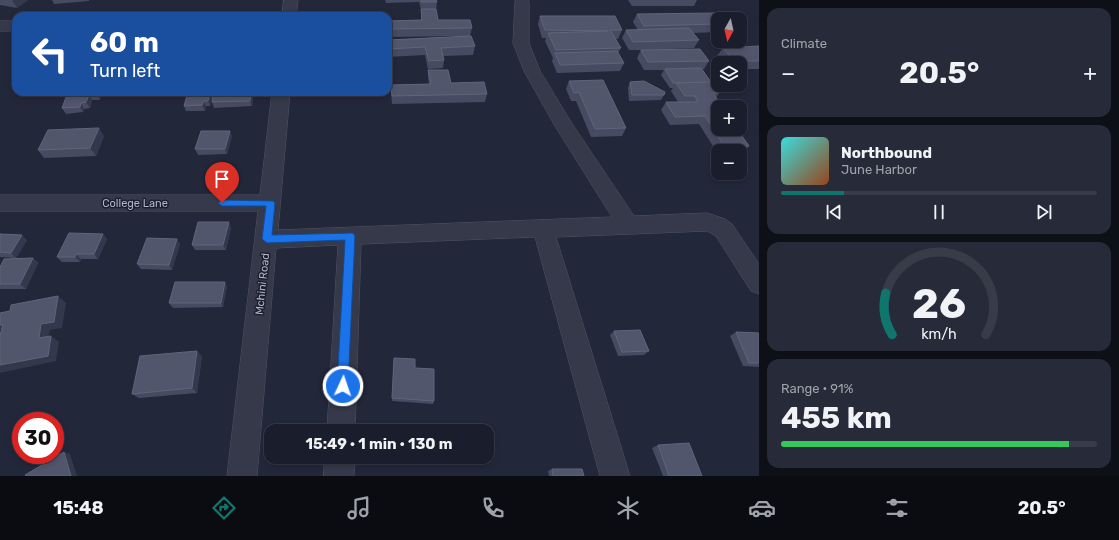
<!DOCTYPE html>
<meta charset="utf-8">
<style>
body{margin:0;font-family:Rubik,sans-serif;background:#272a38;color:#f1f3f6;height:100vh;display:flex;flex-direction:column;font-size:15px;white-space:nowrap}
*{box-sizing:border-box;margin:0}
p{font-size:13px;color:#9fa2a9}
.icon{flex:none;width:22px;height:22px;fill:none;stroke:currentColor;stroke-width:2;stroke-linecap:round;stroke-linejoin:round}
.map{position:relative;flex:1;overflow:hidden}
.sheet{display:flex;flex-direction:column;gap:8px;padding:8px;background:#0e1018;width:360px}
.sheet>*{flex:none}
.guide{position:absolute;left:12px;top:12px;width:380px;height:84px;border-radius:12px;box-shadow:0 2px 6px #0003,0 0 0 1px #383b48;background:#1a4fa0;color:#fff;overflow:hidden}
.needle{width:26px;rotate:188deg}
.controls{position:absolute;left:711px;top:12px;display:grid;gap:8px}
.controls a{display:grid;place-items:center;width:36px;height:36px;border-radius:8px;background:#1a1d2c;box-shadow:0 2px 6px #0003,0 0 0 1px #383b48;font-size:20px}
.speed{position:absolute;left:12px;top:412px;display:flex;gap:8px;font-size:20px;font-weight:700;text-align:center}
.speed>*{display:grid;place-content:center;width:52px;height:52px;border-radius:50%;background:#1a1d2c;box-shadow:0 2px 6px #0003,0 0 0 1px #383b48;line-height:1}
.speed .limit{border:6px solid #d22;background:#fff;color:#111}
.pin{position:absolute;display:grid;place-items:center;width:34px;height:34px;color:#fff;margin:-41px -17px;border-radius:50% 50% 50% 0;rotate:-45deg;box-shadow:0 0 4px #0007}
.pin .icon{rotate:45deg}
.me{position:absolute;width:44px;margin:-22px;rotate:3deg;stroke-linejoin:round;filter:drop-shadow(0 0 3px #0008)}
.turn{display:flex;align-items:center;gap:14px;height:84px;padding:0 12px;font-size:18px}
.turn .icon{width:52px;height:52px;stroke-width:2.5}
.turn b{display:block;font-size:28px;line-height:34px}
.big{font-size:30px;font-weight:700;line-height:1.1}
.sheet .card{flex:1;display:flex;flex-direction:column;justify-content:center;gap:6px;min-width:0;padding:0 14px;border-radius:12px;background:#272a38}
.sheet .dial{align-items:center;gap:0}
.dial svg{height:104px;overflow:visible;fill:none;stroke:#383b48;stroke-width:7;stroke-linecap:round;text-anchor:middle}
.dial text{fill:#f1f3f6;stroke:none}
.song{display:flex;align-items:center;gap:12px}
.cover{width:48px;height:48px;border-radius:6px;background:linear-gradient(135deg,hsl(180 70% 55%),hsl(20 70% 35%))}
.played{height:4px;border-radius:2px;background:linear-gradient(90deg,#0f766e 20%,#383b48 20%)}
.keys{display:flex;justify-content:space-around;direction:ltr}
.heat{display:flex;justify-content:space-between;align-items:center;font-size:22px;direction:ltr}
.charge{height:6px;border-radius:3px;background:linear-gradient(90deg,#34c759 91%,#383b48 0)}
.trip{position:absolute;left:264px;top:424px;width:230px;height:40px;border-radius:12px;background:#1a1d2c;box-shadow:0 2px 6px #0003,0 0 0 1px #383b48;font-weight:700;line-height:40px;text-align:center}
.tabs{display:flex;height:64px;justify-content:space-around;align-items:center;background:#0a0c12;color:#9fa2a9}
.tabs .icon{width:28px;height:28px}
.tabs .current{color:#0f766e}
.tabs b{font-size:18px;color:#f1f3f6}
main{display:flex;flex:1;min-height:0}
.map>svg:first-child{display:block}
</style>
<main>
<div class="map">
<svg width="759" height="476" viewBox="0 0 759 476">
<rect width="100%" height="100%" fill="#22273a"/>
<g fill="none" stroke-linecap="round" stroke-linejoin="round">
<defs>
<g id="minor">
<polygon points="284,0 298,0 296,16 282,16"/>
<polygon points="516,0 528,0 529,2 529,43 540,71 571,122 634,216 707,213 725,219 732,224 759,264 759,294 751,291 716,236 707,231 556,237 630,476 600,476 535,237 361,244 355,431 327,431 338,245 276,248 257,476 227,476 258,211 0,211 0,195 260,195 272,92 290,92 278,230 612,217 555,126 524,71 513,43 515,2"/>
<rect x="0" y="21" width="16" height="10"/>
<polygon points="325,457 355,457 354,476 324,476"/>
</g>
</defs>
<use href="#minor" stroke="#505465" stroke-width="1"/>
<use href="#minor" fill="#35394a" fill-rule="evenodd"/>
</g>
<g fill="#464b62">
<polygon points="0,0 28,0 17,8 0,5"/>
<polygon points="52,0 89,0 89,1 54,4"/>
<polygon points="385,0 441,0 436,0 437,2 436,10 438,20 472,28 470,36 475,46 473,55 443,56 444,60 443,68 428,69 425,55 388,57 388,40 465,36 388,37 388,21 421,20 421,9 419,2 386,3"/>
<polygon points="628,0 697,0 694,6 632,6"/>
<polygon points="637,14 718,19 718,32 693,33 699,40 694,48 644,50 709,61 704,69 702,69 711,82 710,82 719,93 716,98 749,146 742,154 740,154 740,151 718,151 718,154 699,124 670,125 661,110 666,102 678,102 671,91 673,88 670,88 661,75 664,70 644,70 637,58 641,50 629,50 622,38 626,30 638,30 633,22"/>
<polygon points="540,16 622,30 618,39 615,39 621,48 618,53 624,63 620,71 557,73 552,61 553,58 545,41 546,38 542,38 538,24"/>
<polygon points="759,46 759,69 740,69 740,63 723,63 717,56 723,48"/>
<polygon points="428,70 451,83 487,94 485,102 392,104 391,93 391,85 429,84 428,78"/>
<polygon points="569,81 626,128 622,136 591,137 576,101 571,101 566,89"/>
<polygon points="630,82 664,95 661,100 629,101 628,88"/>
<polygon points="68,92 101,94 100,100 92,100 90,108 84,109 83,112 66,114 62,108"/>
<polygon points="188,92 209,92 209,93 210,93 212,99 214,92 253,92 253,95 252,106 214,108 212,102 212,99 210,106 206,106 205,111 186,111 184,106"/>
<polygon points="104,136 96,156 44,158 38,150"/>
<polygon points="232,136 227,154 198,155 195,149"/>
<polygon points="231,227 226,250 195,250 192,245"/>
<polygon points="0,234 27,240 16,258 0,257"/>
<polygon points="103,234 107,239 98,259 81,259 80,262 62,262 57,257"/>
<polygon points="180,244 172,270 141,269 137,264"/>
<polygon points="33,258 38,263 26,289 0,289 0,267"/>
<polygon points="227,286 223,307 173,308 169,303"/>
<polygon points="614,331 649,351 644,355 618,356 610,335"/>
<polygon points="736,332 759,333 759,367 743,366 730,336"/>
<polygon points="202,356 197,393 139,398 132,394"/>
<polygon points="394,358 434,401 433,404 392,401"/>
<polygon points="658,445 702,476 663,476 652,448"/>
<polygon points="552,469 584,476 549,476 548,471"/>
</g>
<g fill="#33384d">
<polygon points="12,0 28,0 17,8"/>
<polygon points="97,92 100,92 101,94 100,100 97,94"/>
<polygon points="251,92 253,92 253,95 252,106 250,101"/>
<polygon points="210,93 212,99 210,106 208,101"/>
<polygon points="89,95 92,100 90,108 86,102"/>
<polygon points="204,101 206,106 205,111 202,105"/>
<polygon points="81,103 84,109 83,112 80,107"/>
<polygon points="99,128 104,136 96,156 90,148"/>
<polygon points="230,131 232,136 227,154 225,149"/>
<polygon points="229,222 231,227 226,250 223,245"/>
<polygon points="103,234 107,239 98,259 94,254"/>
<polygon points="22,235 27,240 16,258 11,253"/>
<polygon points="177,239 180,244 172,270 169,265"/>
<polygon points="76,254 81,259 80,262 75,257"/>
<polygon points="33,258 38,263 26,289 20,284"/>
<polygon points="225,282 227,286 223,307 221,303"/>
<polygon points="58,296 66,303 62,328 50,330 47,344 39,338 41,324"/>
<polygon points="0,325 3,325 4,332 0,330"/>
<polygon points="51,336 59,342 56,361 0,373 0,365"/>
<polygon points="197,351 202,356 197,393 192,388"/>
<polygon points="64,452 70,454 77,476 71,476"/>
</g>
<g fill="#51566c" stroke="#60657a">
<polygon points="421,0 436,0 437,2 421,2"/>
<polygon points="421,9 436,9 438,20 470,20 472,28 388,29 388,21 422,20"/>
<polygon points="715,13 720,19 718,19 718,24 644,26 637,14"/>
<polygon points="540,16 615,16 622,30 610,30 621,48 556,50 548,33 608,31 545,30"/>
<polygon points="689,28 699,40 633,42 626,30"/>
<polygon points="471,36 475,46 441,48 444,60 429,61 425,47 388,49 388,40"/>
<polygon points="759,46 759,61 734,61 723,48"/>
<polygon points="700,49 709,61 648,62 641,50"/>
<polygon points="617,51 624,63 560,65 555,53"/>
<polygon points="701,68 711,82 673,83 665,69"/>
<polygon points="428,70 448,70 451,83 484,82 487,94 392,96 391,85 431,84"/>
<polygon points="603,80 626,128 595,129 579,92 574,93 569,81"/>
<polygon points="644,81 665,92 664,95 632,95 630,82"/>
<polygon points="712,82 719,93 713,93 722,107 718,107 718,129 737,129 749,146 724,146 705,116 675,117 666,102 698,102 695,96 685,96 676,83"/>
<polygon points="68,92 97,92 97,94 89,95 86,102 81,103 80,107 62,108"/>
<polygon points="188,92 206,92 205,93 210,93 208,101 204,101 202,105 184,106"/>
<polygon points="214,92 251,92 250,101 212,102"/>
<polygon points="99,128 90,148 38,150 48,130"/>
<polygon points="201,131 230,131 225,149 195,149"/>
<polygon points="198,222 229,222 223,245 192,245"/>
<polygon points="69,233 103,234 94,254 76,254 75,257 57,257"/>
<polygon points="0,234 22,235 11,253 0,252"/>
<polygon points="147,238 177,239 169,265 137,264"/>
<polygon points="33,258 20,284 0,284 0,267 4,259"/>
<polygon points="175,282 225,282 221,303 169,303"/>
<polygon points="58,296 54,322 41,324 39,338 51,336 48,356 0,365 0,335 3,325 0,325 0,313 10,311 11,305"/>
<polygon points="640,330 649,351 622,352 614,331"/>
<polygon points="736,332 759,333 759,363 749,363"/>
<polygon points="197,351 192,388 132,394 140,356"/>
<polygon points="394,358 415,359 415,368 434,369 434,401 392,398"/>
<polygon points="689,443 702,476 669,476 658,445"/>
<polygon points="64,452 71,476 26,476 25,475"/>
<polygon points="552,469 582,469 584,476 553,476"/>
</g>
<polygon fill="#1a73e8" stroke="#114b97" points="222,200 273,201 275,203 272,235 353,233 355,236 348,386 347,390 343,392 339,390 337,386 345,240 267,243 262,239 266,206 222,206 218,203"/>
<g text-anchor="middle" stroke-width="3" stroke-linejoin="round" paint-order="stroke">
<g font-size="11" fill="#b0b4c6" stroke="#1b1f2f">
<text x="135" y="207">College Lane</text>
<text transform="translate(262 284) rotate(-84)" y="4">Mchini Road</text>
</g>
</g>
</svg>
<div class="controls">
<a><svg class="needle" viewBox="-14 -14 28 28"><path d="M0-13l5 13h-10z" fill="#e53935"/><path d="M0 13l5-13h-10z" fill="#9fa2a9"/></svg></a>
<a><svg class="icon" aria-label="layers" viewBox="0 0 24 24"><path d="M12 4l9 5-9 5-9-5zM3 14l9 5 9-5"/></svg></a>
<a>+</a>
<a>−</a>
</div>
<div class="speed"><div class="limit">30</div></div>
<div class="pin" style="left:222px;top:203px;background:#d93025"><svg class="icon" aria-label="arrive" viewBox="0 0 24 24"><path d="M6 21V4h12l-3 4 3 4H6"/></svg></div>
<svg class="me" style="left:343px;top:386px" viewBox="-20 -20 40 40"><circle r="17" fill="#1a73e8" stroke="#fff" stroke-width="3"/><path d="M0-11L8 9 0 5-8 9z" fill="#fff"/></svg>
<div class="trip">15:49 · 1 min · 130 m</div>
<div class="guide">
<div class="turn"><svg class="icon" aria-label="left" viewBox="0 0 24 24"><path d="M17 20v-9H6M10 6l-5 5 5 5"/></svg><div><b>60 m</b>Turn left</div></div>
</div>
</div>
<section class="sheet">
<div class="card"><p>Climate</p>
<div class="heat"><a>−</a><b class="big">20.5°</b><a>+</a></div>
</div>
<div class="card">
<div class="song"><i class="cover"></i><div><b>Northbound</b><p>June Harbor</p></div></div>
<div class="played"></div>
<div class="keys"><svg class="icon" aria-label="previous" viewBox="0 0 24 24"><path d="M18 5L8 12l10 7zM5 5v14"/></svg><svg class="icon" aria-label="pause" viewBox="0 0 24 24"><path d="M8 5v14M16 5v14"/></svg><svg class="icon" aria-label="next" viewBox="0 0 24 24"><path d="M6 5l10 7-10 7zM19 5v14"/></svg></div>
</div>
<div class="card dial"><svg viewBox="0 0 100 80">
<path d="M14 69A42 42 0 1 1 86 69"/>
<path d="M14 69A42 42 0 0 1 9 37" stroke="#0f766e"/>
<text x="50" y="56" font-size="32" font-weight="700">26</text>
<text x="50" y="72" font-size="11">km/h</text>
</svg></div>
<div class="card"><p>Range · 91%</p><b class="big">455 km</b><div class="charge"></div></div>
</section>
</main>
<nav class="tabs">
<b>15:48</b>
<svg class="icon current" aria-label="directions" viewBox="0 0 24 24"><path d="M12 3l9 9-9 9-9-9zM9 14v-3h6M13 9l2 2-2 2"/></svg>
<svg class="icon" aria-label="music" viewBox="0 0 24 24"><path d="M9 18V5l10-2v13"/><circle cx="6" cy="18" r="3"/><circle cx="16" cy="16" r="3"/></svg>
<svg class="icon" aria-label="phone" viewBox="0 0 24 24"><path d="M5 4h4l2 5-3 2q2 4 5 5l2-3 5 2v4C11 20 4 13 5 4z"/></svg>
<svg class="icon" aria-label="climate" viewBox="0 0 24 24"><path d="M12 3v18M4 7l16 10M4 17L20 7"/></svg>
<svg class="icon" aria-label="car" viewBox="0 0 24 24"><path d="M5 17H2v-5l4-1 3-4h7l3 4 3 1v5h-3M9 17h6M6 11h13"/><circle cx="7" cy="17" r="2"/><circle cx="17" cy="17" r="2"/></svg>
<svg class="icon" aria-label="filters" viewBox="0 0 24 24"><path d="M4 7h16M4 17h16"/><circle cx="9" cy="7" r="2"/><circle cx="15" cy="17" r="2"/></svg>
<b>20.5°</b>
</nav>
